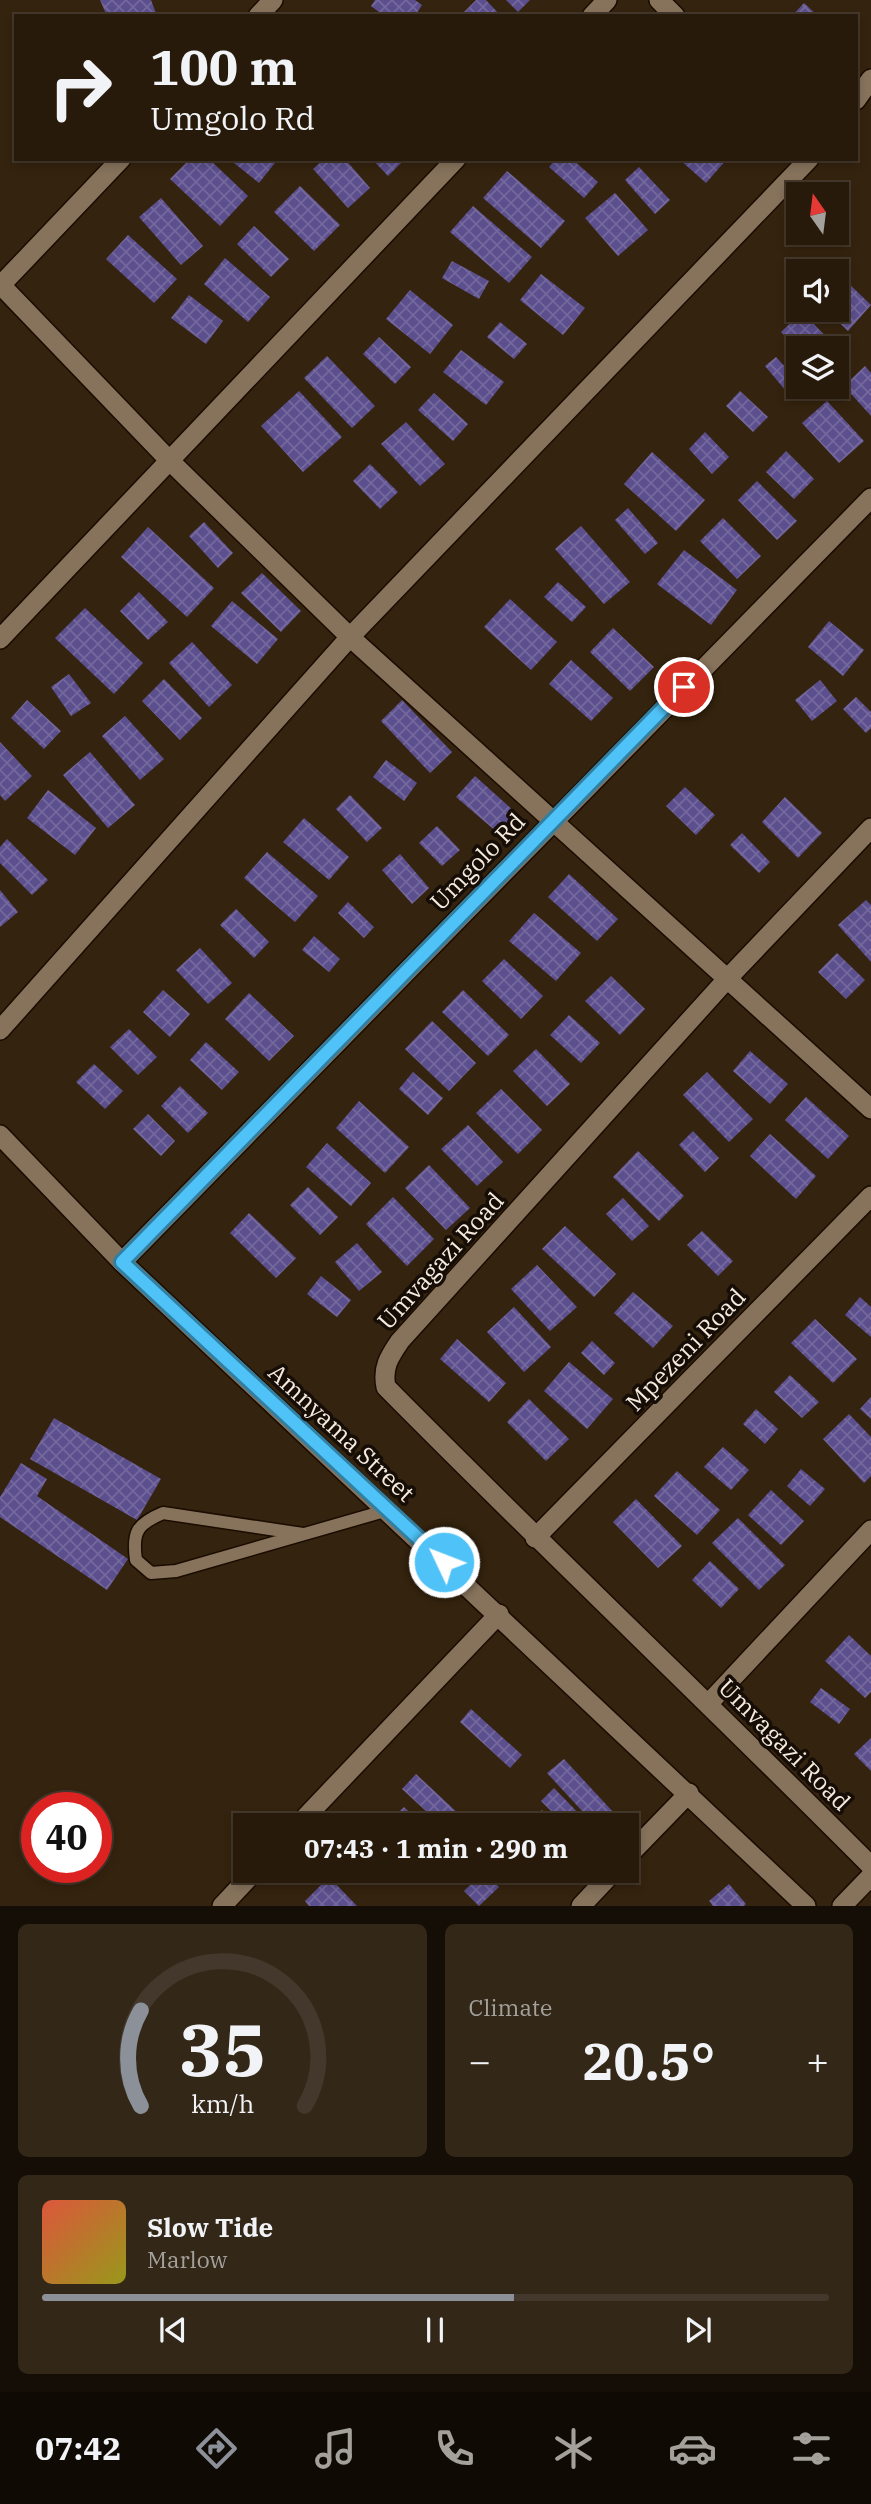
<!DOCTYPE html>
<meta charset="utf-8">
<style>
body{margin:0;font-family:"IBM Plex Serif",serif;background:#332718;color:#f1f3f6;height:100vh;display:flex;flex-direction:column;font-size:26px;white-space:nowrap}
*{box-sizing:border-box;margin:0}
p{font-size:23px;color:#a4a19c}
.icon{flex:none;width:38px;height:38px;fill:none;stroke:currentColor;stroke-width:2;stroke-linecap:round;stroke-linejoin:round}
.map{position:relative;height:1906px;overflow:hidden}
.side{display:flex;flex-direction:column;gap:18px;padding:18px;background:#150e06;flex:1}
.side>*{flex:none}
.banner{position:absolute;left:14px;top:14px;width:844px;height:147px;border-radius:0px;box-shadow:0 4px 10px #0003,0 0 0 2px #43382b;background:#271a0a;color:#f1f3f6;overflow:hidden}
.needle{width:46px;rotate:346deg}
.tools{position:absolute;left:786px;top:182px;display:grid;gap:14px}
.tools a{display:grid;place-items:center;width:63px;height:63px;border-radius:0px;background:#271a0a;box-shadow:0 4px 10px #0003,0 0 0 2px #43382b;font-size:35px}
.speed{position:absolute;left:21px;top:1792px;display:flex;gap:14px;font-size:35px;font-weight:700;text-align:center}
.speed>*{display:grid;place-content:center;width:91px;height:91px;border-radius:50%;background:#271a0a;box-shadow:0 4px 10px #0003,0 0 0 2px #43382b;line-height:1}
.speed .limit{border:10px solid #d22;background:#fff;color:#111}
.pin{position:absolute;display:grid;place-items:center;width:60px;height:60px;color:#fff;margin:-30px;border:4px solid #fff;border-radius:50%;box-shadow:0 2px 7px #0007}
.me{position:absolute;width:77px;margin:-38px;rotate:313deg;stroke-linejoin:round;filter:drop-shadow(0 0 5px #0008)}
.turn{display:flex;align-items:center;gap:24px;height:147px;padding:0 21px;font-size:32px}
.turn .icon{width:91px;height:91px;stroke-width:2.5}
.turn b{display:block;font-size:49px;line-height:60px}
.big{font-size:52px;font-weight:700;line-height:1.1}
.side .card{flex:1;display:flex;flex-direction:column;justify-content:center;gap:10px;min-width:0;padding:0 24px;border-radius:10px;background:#332718}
.side .dial{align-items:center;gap:0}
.dial svg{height:182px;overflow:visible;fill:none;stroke:#43382b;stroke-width:7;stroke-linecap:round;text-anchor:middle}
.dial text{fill:#f1f3f6;stroke:none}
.song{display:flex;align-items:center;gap:21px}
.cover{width:84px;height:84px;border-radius:10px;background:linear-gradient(135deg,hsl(10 70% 55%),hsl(60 70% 35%))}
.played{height:7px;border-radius:4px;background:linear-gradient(90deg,#8c9099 60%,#43382b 60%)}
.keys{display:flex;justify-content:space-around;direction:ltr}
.heat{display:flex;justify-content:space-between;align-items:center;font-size:38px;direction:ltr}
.side .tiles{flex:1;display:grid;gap:18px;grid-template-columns:1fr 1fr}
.card:last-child{grid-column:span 2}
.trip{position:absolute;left:233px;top:1813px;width:406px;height:70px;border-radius:0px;background:#271a0a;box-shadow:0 4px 10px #0003,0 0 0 2px #43382b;font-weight:700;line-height:70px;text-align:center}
.menu{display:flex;height:112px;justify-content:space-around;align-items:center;background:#100a04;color:#a4a19c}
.menu .icon{width:49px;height:49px}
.menu .current{color:#8c9099}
.menu b{font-size:32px;color:#f1f3f6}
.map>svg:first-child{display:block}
</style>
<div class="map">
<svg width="871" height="1906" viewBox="0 0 871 1906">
<defs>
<pattern id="building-cross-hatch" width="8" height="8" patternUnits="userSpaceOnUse" patternTransform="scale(1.75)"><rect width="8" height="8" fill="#5c4f8e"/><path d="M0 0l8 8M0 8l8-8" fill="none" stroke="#74689d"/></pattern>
</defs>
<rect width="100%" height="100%" fill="#34230e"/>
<g fill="url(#building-cross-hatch)">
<polygon points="100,0 151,0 157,16 107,16"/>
<polygon points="375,0 415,0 422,5 415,16 384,16 371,6"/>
<polygon points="476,0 486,0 501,16 460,16"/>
<polygon points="506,0 530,0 518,12"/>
<polygon points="804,3 818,16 792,16"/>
<polygon points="190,159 209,159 248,196 220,226 170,179"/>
<polygon points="229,159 278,159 259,183"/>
<polygon points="324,159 345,159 370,188 348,208 313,169"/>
<polygon points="372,159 405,159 388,176"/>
<polygon points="556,159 572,159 598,182 584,198 549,167"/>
<polygon points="679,159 727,159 706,183"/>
<polygon points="639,167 670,200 655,214 625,180"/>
<polygon points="507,171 565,221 541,248 483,198"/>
<polygon points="300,186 340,225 314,251 274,212"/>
<polygon points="615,193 648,230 618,256 585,218"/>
<polygon points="161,198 203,246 181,265 139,217"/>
<polygon points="473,206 532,257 509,283 450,232"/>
<polygon points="254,226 289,259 271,277 237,244"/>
<polygon points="128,235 177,279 154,303 106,259"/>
<polygon points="225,258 270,297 248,322 204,284"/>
<polygon points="452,261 489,281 479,299 442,278"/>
<polygon points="541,274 585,308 563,335 520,300"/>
<polygon points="844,279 871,305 848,331 826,310 836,310 836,286"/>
<polygon points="410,290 453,325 430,354 386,319"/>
<polygon points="189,295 223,321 206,344 171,318"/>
<polygon points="802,312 837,348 797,348 781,332"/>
<polygon points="500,322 527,344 514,359 487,337"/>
<polygon points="379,337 411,367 395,384 363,354"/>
<polygon points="461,350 504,382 486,405 443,372"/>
<polygon points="327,356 375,406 352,428 304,378"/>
<polygon points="776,357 798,381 798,387 803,387 791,397 765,366"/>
<polygon points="865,366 871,373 871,416 844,386"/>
<polygon points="299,391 342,437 303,472 261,426"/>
<polygon points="740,391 768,417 753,432 726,406"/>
<polygon points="434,393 468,424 453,441 418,410"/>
<polygon points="827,401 864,441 839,463 802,423"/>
<polygon points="406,422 445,464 420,486 381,444"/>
<polygon points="705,432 729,457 712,474 689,449"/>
<polygon points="786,451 814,479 794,499 766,472"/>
<polygon points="652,452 705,500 676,531 624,484"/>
<polygon points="370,464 398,492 380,509 353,481"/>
<polygon points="757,481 797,521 777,540 738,500"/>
<polygon points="628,508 658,543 645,554 615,520"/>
<polygon points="723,518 761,556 737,579 700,541"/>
<polygon points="204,522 233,553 218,568 189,536"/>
<polygon points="581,526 630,582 604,604 555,549"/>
<polygon points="148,527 214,588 187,617 121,557"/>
<polygon points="684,550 737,590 711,625 657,584"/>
<polygon points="262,573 301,611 281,632 241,593"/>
<polygon points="558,582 586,607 572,622 544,597"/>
<polygon points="139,592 168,622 148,640 120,611"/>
<polygon points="510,599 557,642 531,670 484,627"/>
<polygon points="232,601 278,639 257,664 211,626"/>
<polygon points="85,608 143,663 114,694 55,638"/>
<polygon points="829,621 864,650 843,676 808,647"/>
<polygon points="613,628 654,667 630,691 590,652"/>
<polygon points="192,642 232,685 209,707 169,663"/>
<polygon points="571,660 613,698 591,721 549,684"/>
<polygon points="69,674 91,703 71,716 51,687"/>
<polygon points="164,679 202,718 180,740 142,701"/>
<polygon points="820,680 837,701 812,721 795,700"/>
<polygon points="856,697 871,712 871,728 866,733 843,709"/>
<polygon points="27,700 61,731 44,749 11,718"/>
<polygon points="402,700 452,752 430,773 381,721"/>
<polygon points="125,716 164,759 140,780 102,736"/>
<polygon points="0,742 32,776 5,801 0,795"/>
<polygon points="90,752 135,805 108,828 63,775"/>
<polygon points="386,760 417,783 404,801 373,777"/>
<polygon points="475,776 516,813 498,833 456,797"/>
<polygon points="685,787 715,815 696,835 666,806"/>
<polygon points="48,790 96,828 75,855 27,818"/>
<polygon points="350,795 382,828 367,842 336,809"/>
<polygon points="785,797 822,833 798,858 762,822"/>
<polygon points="304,818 349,857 329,880 283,842"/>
<polygon points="437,826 460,850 442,866 419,843"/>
<polygon points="742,833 770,862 759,873 730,845"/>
<polygon points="7,839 48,880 32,895 0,863 0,847"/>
<polygon points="267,852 318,896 295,922 244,878"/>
<polygon points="400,854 429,888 412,904 382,870"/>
<polygon points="569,874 618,919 597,941 548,897"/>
<polygon points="0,890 18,912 0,927"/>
<polygon points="866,900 871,905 871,962 838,925"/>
<polygon points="348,902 374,927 364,938 338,913"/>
<polygon points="236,909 269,942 254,958 220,925"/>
<polygon points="534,913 581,953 556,981 509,941"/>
<polygon points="314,936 340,959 329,972 302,950"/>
<polygon points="200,948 232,983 208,1004 176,970"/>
<polygon points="837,953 865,980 846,999 818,972"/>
<polygon points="504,959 543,996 521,1019 482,981"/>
<polygon points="611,976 645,1009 620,1035 585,1001"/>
<polygon points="163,990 190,1014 170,1037 143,1012"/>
<polygon points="463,990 509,1035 488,1056 442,1012"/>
<polygon points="249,993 294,1036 269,1061 225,1019"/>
<polygon points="569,1015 600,1043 581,1063 550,1035"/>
<polygon points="432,1021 476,1063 449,1091 405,1049"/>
<polygon points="129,1029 157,1057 138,1075 110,1047"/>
<polygon points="206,1042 239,1072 222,1090 190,1060"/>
<polygon points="536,1049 570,1084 547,1106 513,1071"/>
<polygon points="750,1051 788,1084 770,1104 733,1071"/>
<polygon points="94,1064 123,1091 105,1109 76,1082"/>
<polygon points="413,1072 443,1098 428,1115 399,1089"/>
<polygon points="707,1072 753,1119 729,1142 683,1095"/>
<polygon points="180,1086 208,1113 188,1133 161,1106"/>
<polygon points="501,1089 542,1130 518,1154 476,1113"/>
<polygon points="806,1097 849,1136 828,1159 785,1120"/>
<polygon points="359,1101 409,1147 385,1173 336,1128"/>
<polygon points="148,1114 175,1141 161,1156 133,1129"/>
<polygon points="468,1125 503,1162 477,1186 441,1149"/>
<polygon points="693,1131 719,1158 705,1172 679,1145"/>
<polygon points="770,1134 816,1176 796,1199 750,1156"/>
<polygon points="327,1143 371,1183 351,1206 306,1167"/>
<polygon points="638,1151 684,1196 659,1221 613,1177"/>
<polygon points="429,1165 470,1208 446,1230 405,1188"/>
<polygon points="308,1187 338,1217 320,1235 290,1205"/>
<polygon points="393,1197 434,1239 407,1266 366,1224"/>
<polygon points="623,1198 649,1226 632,1241 606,1214"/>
<polygon points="249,1213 296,1258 276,1278 230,1233"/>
<polygon points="565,1226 616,1274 594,1297 542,1249"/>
<polygon points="702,1231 733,1261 718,1276 687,1245"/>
<polygon points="357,1243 382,1272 359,1291 335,1262"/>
<polygon points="537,1265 577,1307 550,1331 511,1289"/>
<polygon points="321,1276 351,1300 337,1317 307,1294"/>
<polygon points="633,1292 673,1326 653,1348 614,1313"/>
<polygon points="860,1297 871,1307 871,1337 845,1315"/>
<polygon points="514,1307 551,1347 524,1372 487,1332"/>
<polygon points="815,1319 857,1359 833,1383 791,1343"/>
<polygon points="457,1339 506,1383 489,1402 440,1359"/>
<polygon points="592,1341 615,1363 604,1375 581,1353"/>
<polygon points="569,1362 613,1399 587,1429 544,1391"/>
<polygon points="790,1375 819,1402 802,1418 774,1392"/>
<polygon points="871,1397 871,1419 860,1409"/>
<polygon points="529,1399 569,1439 546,1461 507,1422"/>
<polygon points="756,1409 778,1429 765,1444 743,1424"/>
<polygon points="849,1414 871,1437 871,1476 864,1483 823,1439"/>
<polygon points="54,1418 161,1479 137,1520 30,1459"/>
<polygon points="723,1447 749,1470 731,1490 704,1467"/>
<polygon points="21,1463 47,1479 37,1496 128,1559 107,1590 0,1517 0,1497"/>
<polygon points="801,1469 825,1489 810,1506 787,1486"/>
<polygon points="677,1471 720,1510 697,1535 654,1496"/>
<polygon points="771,1490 804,1521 781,1545 748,1515"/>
<polygon points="636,1499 682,1546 658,1568 613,1522"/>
<polygon points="738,1518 785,1565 759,1590 712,1543"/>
<polygon points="710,1561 739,1589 721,1608 692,1580"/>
<polygon points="849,1635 871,1656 871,1692 865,1698 825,1661"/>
<polygon points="821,1688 850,1709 839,1724 810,1702"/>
<polygon points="471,1709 522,1755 510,1768 460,1722"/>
<polygon points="871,1738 871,1771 854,1754"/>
<polygon points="564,1759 614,1813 600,1825 595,1825 547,1773"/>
<polygon points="416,1774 462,1817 453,1825 441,1825 402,1789"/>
<polygon points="554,1788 590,1825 565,1825 541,1801"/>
<polygon points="404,1807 423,1825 386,1825"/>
<polygon points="542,1810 556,1825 535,1825 531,1821"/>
<polygon points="500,1871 520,1871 509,1881"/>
<polygon points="483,1872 499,1887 479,1906 464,1891"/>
<polygon points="329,1877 357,1906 309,1906 305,1901"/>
<polygon points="729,1884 746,1904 744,1906 713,1906 709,1901"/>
</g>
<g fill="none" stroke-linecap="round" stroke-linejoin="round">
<defs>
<path id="service" d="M303 1534 163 1513C137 1524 132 1532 136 1560L151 1573 176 1571 388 1510"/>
<g id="minor">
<polyline points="659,0 675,16"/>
<polyline points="258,16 273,0"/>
<polyline points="592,16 607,0"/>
<polyline points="856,100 871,79"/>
<polyline points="0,284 170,461 350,637 871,1109"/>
<polyline points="1,285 121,159"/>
<polyline points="0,639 456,159"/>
<path d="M871 828 728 978 400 1341C389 1357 382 1368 386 1387 546 1549 711 1705 871 1866"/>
<polyline points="0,1030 350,637 809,159"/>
<polyline points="122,1262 871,498"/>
<polyline points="535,1538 871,1196"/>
<polyline points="709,1703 871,1530"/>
<polyline points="298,1825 499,1614"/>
<polyline points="626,1858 689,1793"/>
<polyline points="222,1906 255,1871"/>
<polyline points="581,1906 614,1871"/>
<polyline points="842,1906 871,1876"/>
</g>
<polyline id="tertiary" points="0,1135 122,1262 806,1906"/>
</defs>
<use href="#service" stroke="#1b0c00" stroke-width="15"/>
<use href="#minor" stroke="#1b0c00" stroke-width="22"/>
<use href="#tertiary" stroke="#1b0c00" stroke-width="22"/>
<use href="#service" stroke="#87735c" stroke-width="12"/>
<use href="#minor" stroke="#87735c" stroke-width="19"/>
<use href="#tertiary" stroke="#87735c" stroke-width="19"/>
</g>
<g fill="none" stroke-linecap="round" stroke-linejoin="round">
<defs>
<polyline id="route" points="444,1562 122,1262 684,687"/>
</defs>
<use href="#route" stroke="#337fa1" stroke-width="18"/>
<use href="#route" stroke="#4fc3f7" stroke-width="12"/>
</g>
<g text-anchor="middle" stroke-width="7" stroke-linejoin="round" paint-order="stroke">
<g font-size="24" fill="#f7ebdf" stroke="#160e06">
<text transform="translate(478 862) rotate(-46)" y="8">Umgolo Rd</text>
<text transform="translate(441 1261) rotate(-48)" y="8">Umvagazi Road</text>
<text transform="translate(686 1350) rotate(-46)" y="8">Mpezeni Road</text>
<text transform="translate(341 1433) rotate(43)" y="8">Amnyama Street</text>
<text transform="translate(784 1745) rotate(45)" y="8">Umvagazi Road</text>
</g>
</g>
</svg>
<div class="tools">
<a><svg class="needle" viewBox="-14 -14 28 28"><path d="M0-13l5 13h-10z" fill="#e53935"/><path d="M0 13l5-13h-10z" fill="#a4a19c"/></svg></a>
<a><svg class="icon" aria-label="sound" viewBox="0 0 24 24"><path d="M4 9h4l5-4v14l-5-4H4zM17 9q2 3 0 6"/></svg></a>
<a><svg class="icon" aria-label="layers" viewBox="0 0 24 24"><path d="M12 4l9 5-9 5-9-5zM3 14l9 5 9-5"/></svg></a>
</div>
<div class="speed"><div class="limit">40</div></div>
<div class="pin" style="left:684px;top:687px;background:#d93025"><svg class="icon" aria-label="arrive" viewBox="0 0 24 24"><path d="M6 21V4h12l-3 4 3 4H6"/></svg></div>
<svg class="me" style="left:444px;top:1562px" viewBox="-20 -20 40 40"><circle r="17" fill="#4fc3f7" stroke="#fff" stroke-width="3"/><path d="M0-11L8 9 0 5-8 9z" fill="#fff"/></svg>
<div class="trip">07:43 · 1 min · 290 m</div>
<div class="banner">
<div class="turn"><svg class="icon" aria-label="right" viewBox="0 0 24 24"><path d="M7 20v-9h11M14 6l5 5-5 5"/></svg><div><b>100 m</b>Umgolo Rd</div></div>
</div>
</div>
<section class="side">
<div class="tiles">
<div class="card dial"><svg viewBox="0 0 100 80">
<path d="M14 69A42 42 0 1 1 86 69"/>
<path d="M14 69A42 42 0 0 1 14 27" stroke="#8c9099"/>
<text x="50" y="56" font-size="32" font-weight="700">35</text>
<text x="50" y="72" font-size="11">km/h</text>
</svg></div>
<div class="card"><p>Climate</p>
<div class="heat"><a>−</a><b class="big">20.5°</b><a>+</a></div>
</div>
<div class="card">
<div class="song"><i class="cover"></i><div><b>Slow Tide</b><p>Marlow</p></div></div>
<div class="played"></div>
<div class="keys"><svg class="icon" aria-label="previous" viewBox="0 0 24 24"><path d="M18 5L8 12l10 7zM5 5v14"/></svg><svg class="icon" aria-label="pause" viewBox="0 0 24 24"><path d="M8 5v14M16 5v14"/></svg><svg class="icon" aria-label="next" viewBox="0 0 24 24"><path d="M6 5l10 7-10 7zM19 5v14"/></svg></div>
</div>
</div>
</section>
<nav class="menu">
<b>07:42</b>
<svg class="icon current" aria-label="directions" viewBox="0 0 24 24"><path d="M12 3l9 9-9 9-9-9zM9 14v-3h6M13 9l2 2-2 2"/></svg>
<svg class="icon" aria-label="music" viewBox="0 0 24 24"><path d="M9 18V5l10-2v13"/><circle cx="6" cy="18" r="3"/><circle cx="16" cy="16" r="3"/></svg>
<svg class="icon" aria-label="phone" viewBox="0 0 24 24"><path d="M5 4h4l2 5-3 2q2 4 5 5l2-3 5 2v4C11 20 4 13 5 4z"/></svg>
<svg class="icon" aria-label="climate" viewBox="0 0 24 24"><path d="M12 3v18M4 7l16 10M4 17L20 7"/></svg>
<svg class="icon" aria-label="car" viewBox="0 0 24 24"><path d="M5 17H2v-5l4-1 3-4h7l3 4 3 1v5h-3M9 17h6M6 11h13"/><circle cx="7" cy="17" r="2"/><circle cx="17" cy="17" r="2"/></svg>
<svg class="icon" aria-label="filters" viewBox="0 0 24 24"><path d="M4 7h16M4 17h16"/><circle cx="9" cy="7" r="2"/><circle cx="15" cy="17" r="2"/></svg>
</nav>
